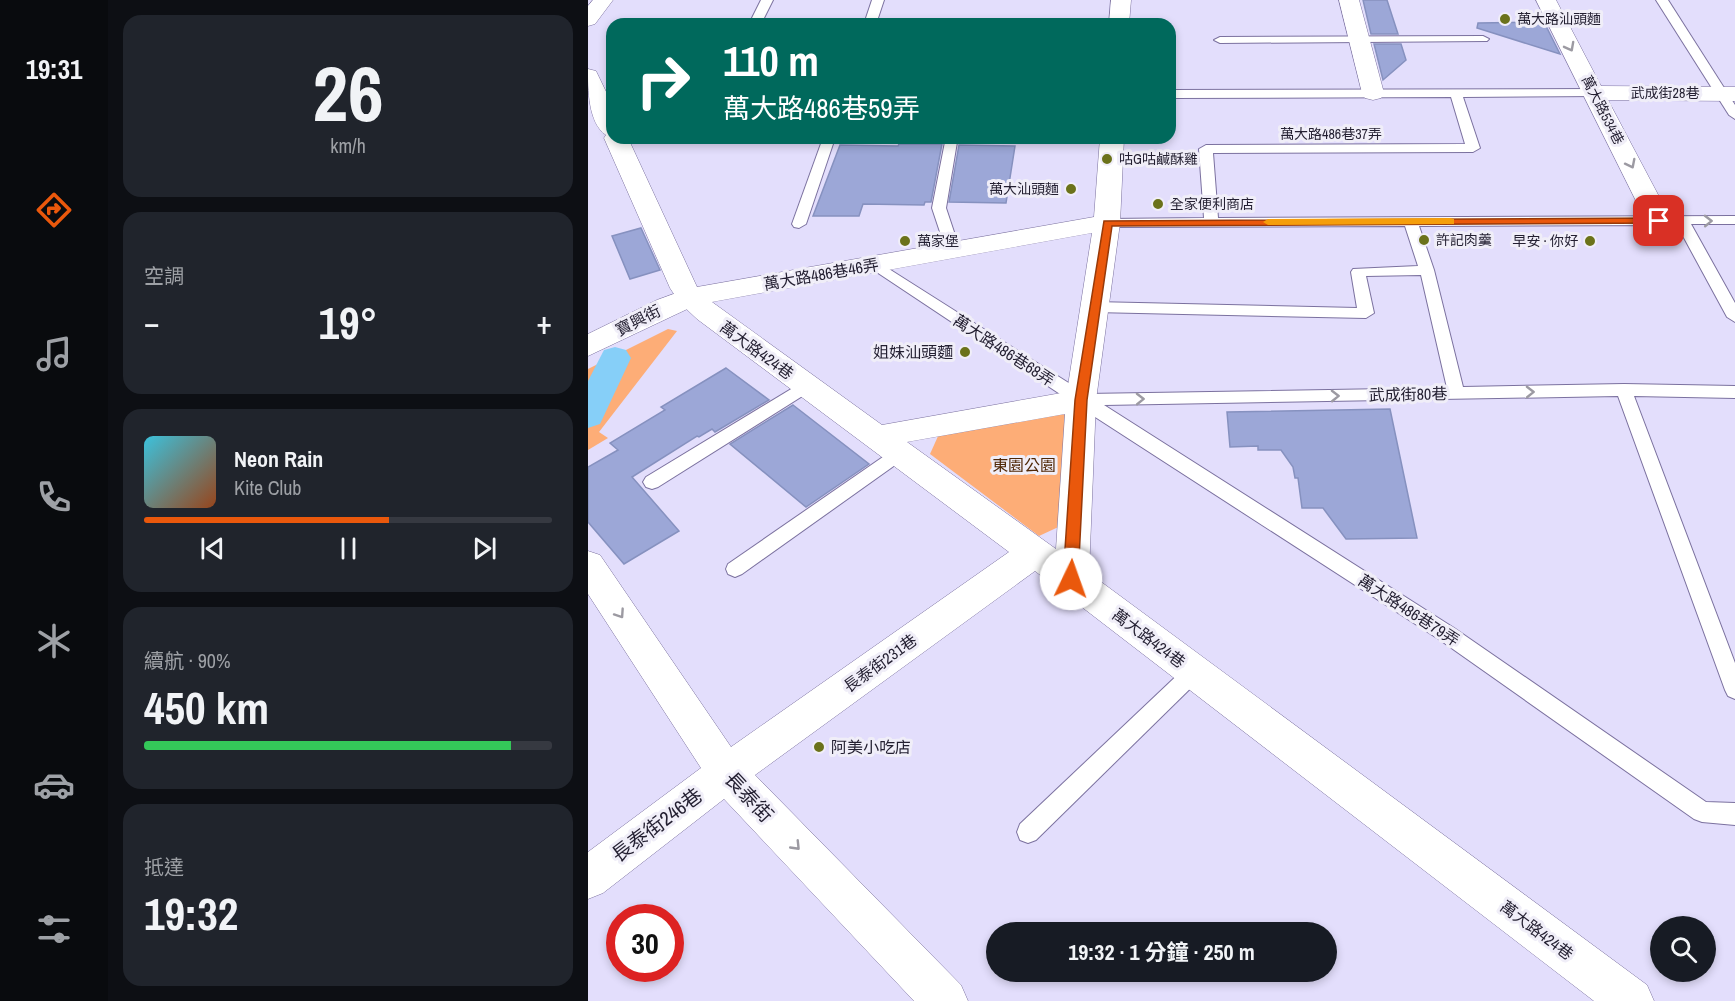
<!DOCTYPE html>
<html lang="zh-TW">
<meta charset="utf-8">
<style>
body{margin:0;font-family:"Archivo Narrow","Noto Sans TC",sans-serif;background:#20242c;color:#f1f3f6;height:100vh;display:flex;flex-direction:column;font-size:22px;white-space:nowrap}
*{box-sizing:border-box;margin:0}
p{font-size:20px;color:#9ea1a6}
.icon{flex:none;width:33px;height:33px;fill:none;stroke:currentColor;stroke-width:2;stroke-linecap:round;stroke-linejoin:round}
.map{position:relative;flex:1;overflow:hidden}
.drawer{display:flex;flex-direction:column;gap:15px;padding:15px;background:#0d0f14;width:480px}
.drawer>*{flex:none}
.hud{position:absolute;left:18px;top:18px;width:570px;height:126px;border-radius:18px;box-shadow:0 3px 9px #0003;background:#00695c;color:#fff;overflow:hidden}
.fabs{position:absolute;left:1062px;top:916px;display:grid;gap:12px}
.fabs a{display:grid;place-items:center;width:66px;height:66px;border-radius:50%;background:#171b24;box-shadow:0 3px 9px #0003;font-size:30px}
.speed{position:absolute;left:18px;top:904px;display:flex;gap:12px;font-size:30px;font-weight:700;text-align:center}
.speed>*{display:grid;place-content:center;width:78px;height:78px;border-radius:50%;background:#171b24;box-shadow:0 3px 9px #0003;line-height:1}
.speed .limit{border:9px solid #d22;background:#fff;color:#111}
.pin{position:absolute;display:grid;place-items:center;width:51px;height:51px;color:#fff;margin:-26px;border-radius:12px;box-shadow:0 3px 9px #0006}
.me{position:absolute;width:66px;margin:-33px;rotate:3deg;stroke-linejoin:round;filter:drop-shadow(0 0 4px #0008)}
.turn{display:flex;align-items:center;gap:21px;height:126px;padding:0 18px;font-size:27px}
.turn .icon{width:78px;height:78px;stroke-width:2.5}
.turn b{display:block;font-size:42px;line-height:51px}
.big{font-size:45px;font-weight:700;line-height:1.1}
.drawer .widget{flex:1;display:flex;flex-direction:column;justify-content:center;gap:9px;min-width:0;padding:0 21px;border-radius:18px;background:#20242c}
.drawer .dial{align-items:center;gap:0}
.dial b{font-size:78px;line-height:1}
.song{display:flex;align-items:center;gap:18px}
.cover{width:72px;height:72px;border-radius:9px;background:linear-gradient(135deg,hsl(190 70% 55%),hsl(20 70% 35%))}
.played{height:6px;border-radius:3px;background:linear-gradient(90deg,#ea580c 60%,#363941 60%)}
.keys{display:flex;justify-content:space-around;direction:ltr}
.heat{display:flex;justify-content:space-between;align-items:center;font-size:33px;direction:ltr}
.charge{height:9px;border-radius:4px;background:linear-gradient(90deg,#34c759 90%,#363941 0)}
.trip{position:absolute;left:398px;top:922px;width:351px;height:60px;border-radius:30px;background:#171b24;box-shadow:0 3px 9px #0003;font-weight:700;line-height:60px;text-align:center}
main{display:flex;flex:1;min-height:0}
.dock{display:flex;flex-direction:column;width:108px;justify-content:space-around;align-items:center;background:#090b0e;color:#9ea1a6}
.dock .icon{width:42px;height:42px}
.dock .current{color:#ea580c}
.dock b{font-size:27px;color:#f1f3f6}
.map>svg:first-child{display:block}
</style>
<main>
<nav class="dock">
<b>19:31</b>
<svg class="icon current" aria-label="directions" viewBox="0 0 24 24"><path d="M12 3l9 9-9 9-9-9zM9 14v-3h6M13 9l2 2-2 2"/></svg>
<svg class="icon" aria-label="music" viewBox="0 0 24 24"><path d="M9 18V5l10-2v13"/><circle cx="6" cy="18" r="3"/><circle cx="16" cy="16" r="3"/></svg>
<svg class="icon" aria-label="phone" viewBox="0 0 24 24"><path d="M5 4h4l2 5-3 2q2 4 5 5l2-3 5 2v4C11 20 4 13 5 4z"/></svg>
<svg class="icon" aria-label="climate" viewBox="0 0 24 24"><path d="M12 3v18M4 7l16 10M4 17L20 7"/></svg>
<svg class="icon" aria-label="car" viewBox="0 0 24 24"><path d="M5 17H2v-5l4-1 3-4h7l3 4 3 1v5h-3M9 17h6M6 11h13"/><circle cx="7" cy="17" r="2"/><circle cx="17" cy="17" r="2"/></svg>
<svg class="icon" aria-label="filters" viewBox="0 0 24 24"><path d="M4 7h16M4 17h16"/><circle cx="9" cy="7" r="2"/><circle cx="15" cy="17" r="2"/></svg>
</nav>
<section class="drawer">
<div class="widget dial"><b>26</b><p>km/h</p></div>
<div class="widget"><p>空調</p>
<div class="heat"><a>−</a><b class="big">19°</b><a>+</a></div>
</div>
<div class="widget">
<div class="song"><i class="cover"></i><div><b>Neon Rain</b><p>Kite Club</p></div></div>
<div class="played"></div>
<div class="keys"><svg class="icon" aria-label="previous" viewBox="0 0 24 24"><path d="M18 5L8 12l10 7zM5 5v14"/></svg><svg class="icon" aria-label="pause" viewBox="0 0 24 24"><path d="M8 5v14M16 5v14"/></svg><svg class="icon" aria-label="next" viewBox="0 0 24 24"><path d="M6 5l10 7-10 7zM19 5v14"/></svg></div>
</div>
<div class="widget"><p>續航 · 90%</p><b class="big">450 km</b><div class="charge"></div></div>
<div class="widget"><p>抵達</p><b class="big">19:32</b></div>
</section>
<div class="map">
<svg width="1147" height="1001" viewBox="0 0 1147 1001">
<rect width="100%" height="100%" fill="#e3defc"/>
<g fill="#fdad77">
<polygon points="80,329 89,331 11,432 20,438 0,450 0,369"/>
<polygon points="467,410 489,421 479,523 451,536 342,454 351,434"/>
</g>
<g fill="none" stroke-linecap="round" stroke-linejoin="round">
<polygon fill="#86cff8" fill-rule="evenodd" points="27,347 38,350 43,358 12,424 0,428 0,381 16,350"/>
</g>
<g fill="#9ca7d7" stroke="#8691bf" stroke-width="1.5">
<polygon points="775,0 799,0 810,34 783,34"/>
<polygon points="956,22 972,54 889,28 890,23"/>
<polygon points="786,44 813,44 818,60 795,80"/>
<polygon points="311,144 354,144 343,202 337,202 336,205 275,204 271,216 225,216 252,145 310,146"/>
<polygon points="371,145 427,146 418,203 361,202"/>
<polygon points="53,228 72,270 42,279 24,236"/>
<polygon points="138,368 181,400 127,432 124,429 111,437 109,436 44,477 91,531 36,564 0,522 0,467 30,450 22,443 77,410 73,407"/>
<polygon points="205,405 281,464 218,507 142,444"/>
<polygon points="802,409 829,538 758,539 735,508 714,508 710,478 707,478 705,467 693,450 670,450 670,446 642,447 639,412"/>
</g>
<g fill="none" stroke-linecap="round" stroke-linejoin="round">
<defs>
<g id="service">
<polygon points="173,0 185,0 173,24 161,24"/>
<polygon points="284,0 296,0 288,24 276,24"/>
<polygon points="1068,0 1080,0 1147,105 1147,119 1141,115"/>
<polygon points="895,36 901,39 899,41 632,43 626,40 632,37"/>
<polygon points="1007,89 1011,90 1013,93 1011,96 875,97 892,148 885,152 625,153 630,218 1147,216 1147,224 1103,224 1147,303 1147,322 1139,317 1089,225 831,226 846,270 875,387 1036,384 1147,386 1147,398 1046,396 1147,663 1147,699 1140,696 1137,690 1030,396 516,405 866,628 1118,802 1147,803 1147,825 1114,822 1106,819 852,640 487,404 278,265 285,260 290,262 498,394 859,388 833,275 778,276 786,313 778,318 506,312 498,307 506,302 769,308 763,272 765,269 830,266 817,226 519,227 512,223 519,219 616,218 611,149 618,145 877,144 863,97 582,98 582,90"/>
<polygon points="235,138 247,138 218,224 211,228 206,227 204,224"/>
<polygon points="363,138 369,142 358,208 372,250 365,254 358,250 344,208 357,142"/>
<polygon points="218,380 224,382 226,386 224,390 70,487 64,489 58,487 55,482 58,477"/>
<polygon points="311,448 317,450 320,454 317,458 154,574 147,577 140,574 138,569 140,564 305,450"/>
<polygon points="606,663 613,666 616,672 613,678 448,840 440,843 432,840 429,832 432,824 599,666"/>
</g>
<g id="minor">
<polygon points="5,0 25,0 7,24 0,26 0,6"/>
<polygon points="523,0 543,0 541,24 521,24"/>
<polygon points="751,0 771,0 796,93 793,98 785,100 777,98 774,93"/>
<polygon points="948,0 968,0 1013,86 1147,87 1147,101 1020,100 1084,221 1080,226 1071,229 1062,226 1058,221"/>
<path d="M0 69 8 71 24 104V138H40L109 287 506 217 512 138H536L532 223 508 400 501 573 1059 985 1066 1001H1006L447 571 167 775 373 985 380 1001H326L136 799 15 893 0 899V852L113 768 0 594V551L12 555 143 747 421 552 109 319 92 303 82 288 16 138 18 135C0 123 0 89 0 69ZM504 233 479 392 294 425 124 302ZM477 414 468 549 319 442Z"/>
</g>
<polygon id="tertiary" points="102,288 112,291 116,297 112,303 0,356 0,334 69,300"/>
</defs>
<use href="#service" stroke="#7b719f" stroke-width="2"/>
<use href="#minor" stroke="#7b719f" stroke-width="1"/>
<use href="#tertiary" stroke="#7b719f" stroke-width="1"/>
<use href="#service" fill="#fff" fill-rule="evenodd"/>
<use href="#minor" fill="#fff" fill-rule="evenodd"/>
<use href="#tertiary" fill="#fff" fill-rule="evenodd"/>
</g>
<defs><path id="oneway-chevron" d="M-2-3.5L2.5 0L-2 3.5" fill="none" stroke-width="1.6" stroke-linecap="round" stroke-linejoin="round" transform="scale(1.5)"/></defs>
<g stroke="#9c9aa2">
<use href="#oneway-chevron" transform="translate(982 47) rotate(62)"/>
<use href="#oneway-chevron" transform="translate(1043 164) rotate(63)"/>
<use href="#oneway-chevron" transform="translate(1120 221) rotate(-1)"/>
<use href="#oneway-chevron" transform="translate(942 392) rotate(-1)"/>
<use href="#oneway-chevron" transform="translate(747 396) rotate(-1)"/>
<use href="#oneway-chevron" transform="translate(552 399) rotate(-1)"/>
<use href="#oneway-chevron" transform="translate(32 614) rotate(56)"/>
<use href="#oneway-chevron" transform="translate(208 846) rotate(46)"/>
</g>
<polygon fill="#ea580c" stroke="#983908" stroke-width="1.5" points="1071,218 1075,219 1075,223 524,226 499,400 490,579 488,583 478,583 475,579 487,400 516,221"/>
<polygon fill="#f59e0b" points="862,218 866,219 866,224 680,225 675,222 680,219"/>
<g fill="#6b721a" stroke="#f0eef8" stroke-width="2">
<circle cx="917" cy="19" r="6"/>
<circle cx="519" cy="159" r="6"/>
<circle cx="483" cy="189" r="6"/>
<circle cx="570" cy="204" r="6"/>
<circle cx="836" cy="240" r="6"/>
<circle cx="317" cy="241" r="6"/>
<circle cx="1002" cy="241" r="6"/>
<circle cx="377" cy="352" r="6"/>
<circle cx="231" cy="747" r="6"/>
</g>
<g text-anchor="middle" stroke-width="6" stroke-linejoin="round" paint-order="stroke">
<g font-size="14" fill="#231f31" stroke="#f0eef8" text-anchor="start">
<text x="929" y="24">萬大路汕頭麵</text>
<text x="531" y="164">咕G咕鹹酥雞</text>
<text x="471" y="194" text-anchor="end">萬大汕頭麵</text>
<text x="582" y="209">全家便利商店</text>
<text x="848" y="245">許記肉羹</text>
<text x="329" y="246">萬家堡</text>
<text x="990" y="246" text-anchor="end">早安 · 你好</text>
</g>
<g font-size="14" fill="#231f31" stroke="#f0eef8">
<text x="1077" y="98">武成街28巷</text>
<text transform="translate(1015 110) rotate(63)" y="5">萬大路534巷</text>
<text x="743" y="139">萬大路486巷37弄</text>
</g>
<g font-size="16" fill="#231f31" stroke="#f0eef8">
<text transform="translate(233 274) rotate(-10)" y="6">萬大路486巷46弄</text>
<text transform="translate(50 320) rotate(-27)" y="6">寶興街</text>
<text transform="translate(169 350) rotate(36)" y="6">萬大路424巷</text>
<text transform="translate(416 350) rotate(33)" y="6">萬大路486巷68弄</text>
<text transform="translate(820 394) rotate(-1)" y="6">武成街80巷</text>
<text transform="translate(821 610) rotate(33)" y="6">萬大路486巷79弄</text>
<text transform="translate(561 638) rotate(37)" y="6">萬大路424巷</text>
<text transform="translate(292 663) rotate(-36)" y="6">長泰街231巷</text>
<text transform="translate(949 930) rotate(37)" y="6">萬大路424巷</text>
</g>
<g font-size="16" fill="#231f31" stroke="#f0eef8" text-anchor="end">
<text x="365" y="358">姐妹汕頭麵</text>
<text x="243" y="753" text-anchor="start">阿美小吃店</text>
</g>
<g font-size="16" fill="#502807" stroke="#f0eef8">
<text x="436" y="471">東園公園</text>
</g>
<g font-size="20" fill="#231f31" stroke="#f0eef8">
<text transform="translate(161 797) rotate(47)" y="7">長泰街</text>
<text transform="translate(69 825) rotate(-37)" y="7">長泰街246巷</text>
</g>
</g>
</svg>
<div class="fabs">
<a><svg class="icon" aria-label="search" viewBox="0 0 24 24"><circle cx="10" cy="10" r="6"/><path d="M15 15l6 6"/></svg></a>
</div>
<div class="speed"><div class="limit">30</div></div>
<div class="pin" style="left:1071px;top:221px;background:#d93025"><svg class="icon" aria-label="arrive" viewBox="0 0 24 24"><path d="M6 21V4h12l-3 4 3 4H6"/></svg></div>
<svg class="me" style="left:483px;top:579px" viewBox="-20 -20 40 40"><circle r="19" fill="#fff"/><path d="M0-13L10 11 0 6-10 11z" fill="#ea580c"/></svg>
<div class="trip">19:32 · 1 分鐘 · 250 m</div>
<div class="hud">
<div class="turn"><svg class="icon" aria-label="right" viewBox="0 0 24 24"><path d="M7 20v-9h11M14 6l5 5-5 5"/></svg><div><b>110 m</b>萬大路486巷59弄</div></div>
</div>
</div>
</main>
